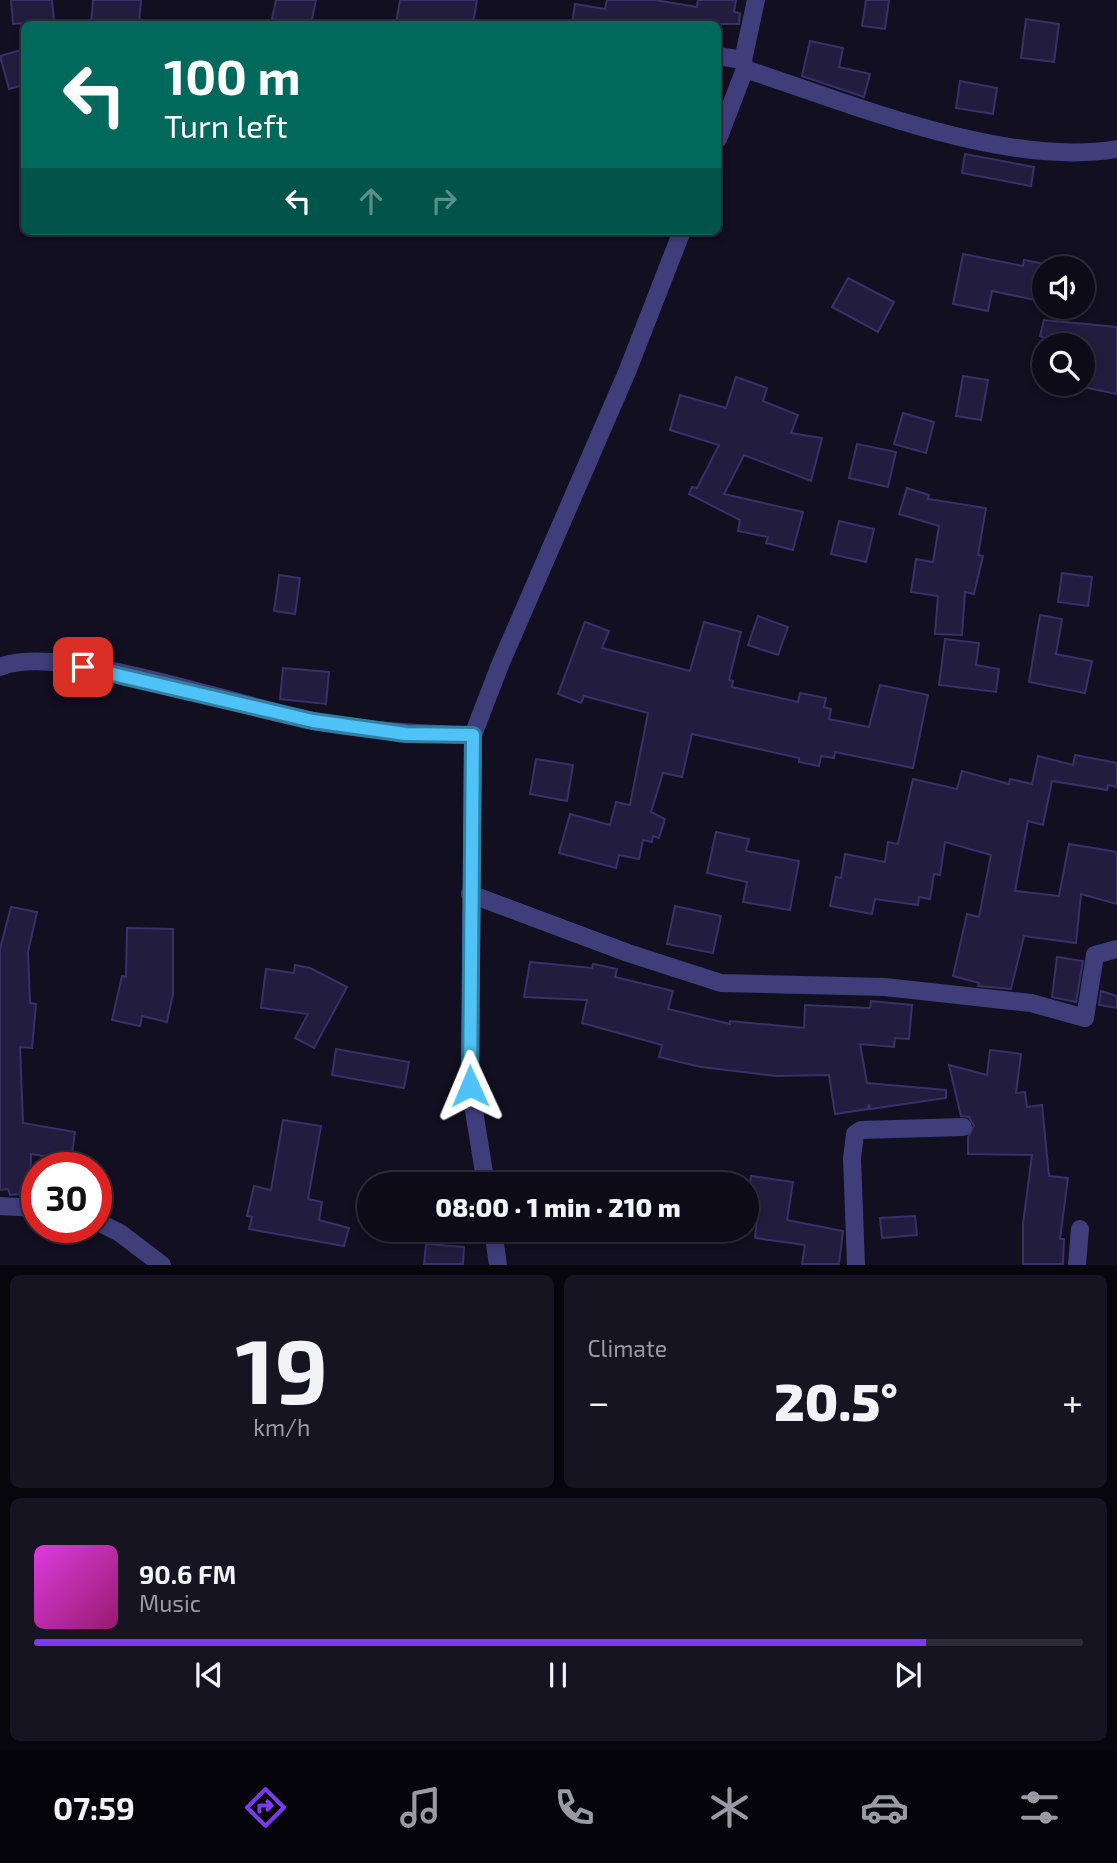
<!DOCTYPE html>
<meta charset="utf-8">
<style>
body{margin:0;font-family:"Exo 2",sans-serif;background:#161421;color:#f1f3f6;height:100vh;display:flex;flex-direction:column;font-size:26px;white-space:nowrap}
*{box-sizing:border-box;margin:0}
p{font-size:23px;color:#9a9ba2}
.icon{flex:none;width:38px;height:38px;fill:none;stroke:currentColor;stroke-width:2;stroke-linecap:round;stroke-linejoin:round}
.map{position:relative;height:1265px;overflow:hidden}
.panel{display:flex;flex-direction:column;gap:10px;padding:10px;background:#07060d;flex:1}
.panel>*{flex:none}
.guide{position:absolute;left:21px;top:21px;width:700px;height:214px;border-radius:10px;box-shadow:0 4px 10px #0003,0 0 0 2px #2d2b37;background:#00695c;color:#fff;overflow:hidden}
.buttons{position:absolute;left:1032px;top:256px;display:grid;gap:14px}
.buttons a{display:grid;place-items:center;width:63px;height:63px;border-radius:50%;background:#0d0b18;box-shadow:0 4px 10px #0003,0 0 0 2px #2d2b37;font-size:35px}
.speed{position:absolute;left:21px;top:1152px;display:flex;gap:14px;font-size:35px;font-weight:700;text-align:center}
.speed>*{display:grid;place-content:center;width:91px;height:91px;border-radius:50%;background:#0d0b18;box-shadow:0 4px 10px #0003,0 0 0 2px #2d2b37;line-height:1}
.speed .limit{border:10px solid #d22;background:#fff;color:#111}
.pin{position:absolute;display:grid;place-items:center;width:60px;height:60px;color:#fff;margin:-30px;border-radius:14px;box-shadow:0 4px 10px #0006}
.me{position:absolute;width:77px;margin:-38px;rotate:359deg;stroke-linejoin:round;filter:drop-shadow(0 0 5px #0008)}
.turn{display:flex;align-items:center;gap:24px;height:147px;padding:0 28px;font-size:32px}
.turn .icon{width:91px;height:91px;stroke-width:2.5}
.turn b{display:block;font-size:49px;line-height:60px}
.lanes{display:flex;align-items:center;height:66px;padding:0 28px;background:#0003;justify-content:center;gap:35px;direction:ltr}
.lanes .off{opacity:.35}
.big{font-size:52px;font-weight:800;line-height:1.1}
.panel .widget{flex:1;display:flex;flex-direction:column;justify-content:center;gap:10px;min-width:0;padding:0 24px;border-radius:10px;background:#161421}
.panel .dial{align-items:center;gap:0}
.dial b{font-size:91px;line-height:1}
.song{display:flex;align-items:center;gap:21px}
.cover{width:84px;height:84px;border-radius:10px;background:linear-gradient(135deg,hsl(300 70% 55%),hsl(320 70% 35%))}
.played{height:7px;border-radius:4px;background:linear-gradient(90deg,#7c3aed 85%,#2d2b37 85%)}
.keys{display:flex;justify-content:space-around;direction:ltr}
.heat{display:flex;justify-content:space-between;align-items:center;font-size:38px;direction:ltr}
.panel .tiles{flex:1;display:grid;gap:10px;grid-template-columns:1fr 1fr}
.widget:last-child{grid-column:span 2}
.trip{position:absolute;left:357px;top:1172px;width:402px;height:70px;border-radius:35px;background:#0d0b18;box-shadow:0 4px 10px #0003,0 0 0 2px #2d2b37;font-weight:800;line-height:70px;text-align:center}
.dock{display:flex;height:112px;justify-content:space-around;align-items:center;background:#05040a;color:#9a9ba2}
.dock .icon{width:49px;height:49px}
.dock .selected{color:#7c3aed}
.dock b{font-size:32px;color:#f1f3f6}
.map>svg:first-child{display:block}
</style>
<div class="map">
<svg width="1117" height="1265" viewBox="0 0 1117 1265">
<rect width="100%" height="100%" fill="#110f20"/>
<g fill="#221c3f" stroke="#39306a" stroke-width="2">
<polygon points="11,0 52,0 54,21 13,24"/>
<polygon points="93,0 141,0 139,24 91,24"/>
<polygon points="276,0 316,0 311,24 285,24 286,22 272,19"/>
<polygon points="400,0 477,0 473,24 396,24"/>
<polygon points="607,0 655,0 697,7 698,0 736,0 734,12 740,13 739,24 572,24 575,4 605,9"/>
<polygon points="866,0 889,0 885,29 862,26"/>
<polygon points="1026,19 1059,24 1054,62 1021,58"/>
<polygon points="810,41 843,48 839,67 870,74 864,97 802,76"/>
<polygon points="24,49 24,85 9,89 0,56"/>
<polygon points="960,81 997,88 993,114 956,108"/>
<polygon points="965,154 1034,167 1031,186 962,173"/>
<polygon points="963,254 1023,266 1024,260 1045,264 1045,302 992,291 988,311 953,304"/>
<polygon points="848,278 894,302 878,332 832,307"/>
<polygon points="1044,320 1117,327 1117,394 1083,387 1083,345 1045,344 1046,339 1040,336"/>
<polygon points="963,376 988,380 981,420 956,416"/>
<polygon points="736,377 767,388 763,401 798,415 791,433 822,438 811,481 744,455 724,494 803,512 793,550 766,543 768,537 738,531 740,520 689,494 692,487 697,488 719,445 670,430 680,395 726,408"/>
<polygon points="903,413 934,422 926,453 894,444"/>
<polygon points="857,444 896,452 888,487 849,478"/>
<polygon points="907,488 929,495 928,499 986,508 978,555 983,556 974,594 965,592 962,635 935,634 938,596 911,592 916,559 933,562 939,526 899,514"/>
<polygon points="839,521 874,529 866,562 831,554"/>
<polygon points="1062,573 1092,577 1088,606 1058,602"/>
<polygon points="279,575 300,578 295,614 274,611"/>
<polygon points="1040,615 1062,619 1056,654 1092,661 1085,693 1029,682"/>
<polygon points="758,616 788,627 778,655 748,645"/>
<polygon points="585,622 609,631 602,648 690,671 704,622 741,632 729,680 733,681 732,687 798,702 800,693 826,698 824,707 831,709 829,719 869,727 880,685 928,695 913,768 835,752 834,758 821,756 819,766 799,762 799,758 692,734 682,777 663,773 651,812 665,819 659,838 653,836 652,842 643,840 639,859 619,855 616,868 559,853 570,814 610,825 616,802 630,805 648,713 584,696 581,703 558,694"/>
<polygon points="945,639 979,643 976,665 999,669 996,692 939,685"/>
<polygon points="283,668 329,672 326,704 280,699"/>
<polygon points="1075,755 1117,763 1117,787 1108,785 1107,790 1052,781 1043,825 1028,821 1015,891 1059,896 1069,844 1117,852 1117,904 1081,894 1076,943 1024,936 1011,989 978,986 979,983 953,976 967,914 979,917 991,855 945,842 940,875 934,874 930,899 919,897 918,905 875,899 872,914 830,906 836,877 841,878 845,854 885,862 888,842 898,844 913,779 957,789 962,771 1009,784 1010,779 1032,784 1038,756 1073,765"/>
<polygon points="536,759 573,765 567,801 530,794"/>
<polygon points="716,832 749,839 746,851 799,861 790,910 743,902 747,882 707,873"/>
<polygon points="675,906 721,916 713,953 667,944"/>
<polygon points="11,907 37,912 28,952 30,1003 36,1004 32,1048 20,1047 23,1123 75,1132 71,1161 31,1154 30,1193 10,1195 8,1189 0,1190 0,949"/>
<polygon points="127,928 173,929 173,994 167,1022 142,1016 140,1026 112,1020 122,976 126,977"/>
<polygon points="1057,957 1083,961 1076,1002 1052,997"/>
<polygon points="530,962 592,968 593,964 617,969 615,977 673,991 668,1009 730,1024 730,1021 804,1028 805,1005 870,1008 871,1001 912,1005 909,1039 895,1038 894,1047 860,1044 867,1083 946,1090 946,1098 870,1109 869,1104 868,1109 835,1114 829,1075 776,1076 701,1067 659,1057 662,1045 582,1023 587,1000 524,997"/>
<polygon points="295,965 310,968 347,987 314,1048 295,1038 308,1014 261,1008 266,969 294,973"/>
<polygon points="1101,991 1117,996 1117,1008 1099,1005"/>
<polygon points="336,1049 409,1062 404,1088 332,1075"/>
<polygon points="990,1050 1021,1054 1016,1093 1025,1092 1027,1107 1042,1105 1049,1176 1068,1178 1060,1239 1064,1239 1063,1264 1023,1264 1023,1224 1032,1155 968,1154 968,1137 974,1126 969,1117 961,1116 949,1065 987,1075"/>
<polygon points="283,1120 321,1126 308,1199 322,1202 319,1220 349,1228 344,1246 249,1229 252,1217 247,1216 254,1186 271,1190"/>
<polygon points="751,1176 793,1182 787,1220 843,1231 839,1264 802,1264 805,1245 755,1238 758,1209 747,1207"/>
<polygon points="915,1216 917,1235 882,1238 880,1218"/>
<polygon points="426,1244 464,1247 463,1264 424,1264"/>
</g>
<g fill="none" stroke-linecap="round" stroke-linejoin="round">
<g stroke="#3e3e7b" stroke-width="18">
<polyline points="718,56 743,60"/>
<path d="M745 69C852 104 1005 168 1117 149"/>
<polyline points="718,139 745,69 743,60 756,0"/>
<path d="M0 667C58 642 245 708 313 721 366 731 420 734 473 735"/>
<polyline points="470,894 628,953 721,983 885,987 1031,1003 1085,1018 1095,955 1117,949"/>
<polyline points="486,1185 470,1086 473,735 500,665 627,372 682,231"/>
<polyline points="0,1206 37,1208"/>
<polyline points="96,1221 120,1233 162,1265"/>
<polyline points="493,1230 498,1265"/>
<polyline points="856,1265 852,1158 855,1134 861,1130 963,1127"/>
<polyline points="1077,1265 1080,1229"/>
</g>
</g>
<g fill="none" stroke-linecap="round" stroke-linejoin="round">
<defs>
<polyline id="route" points="83,667 313,721 406,734 473,735 470,1086"/>
</defs>
<use href="#route" stroke="#337fa1" stroke-width="18"/>
<use href="#route" stroke="#4fc3f7" stroke-width="12"/>
</g>
</svg>
<div class="buttons">
<a><svg class="icon" aria-label="sound" viewBox="0 0 24 24"><path d="M4 9h4l5-4v14l-5-4H4zM17 9q2 3 0 6"/></svg></a>
<a><svg class="icon" aria-label="search" viewBox="0 0 24 24"><circle cx="10" cy="10" r="6"/><path d="M15 15l6 6"/></svg></a>
</div>
<div class="speed"><div class="limit">30</div></div>
<div class="pin" style="left:83px;top:667px;background:#d93025"><svg class="icon" aria-label="arrive" viewBox="0 0 24 24"><path d="M6 21V4h12l-3 4 3 4H6"/></svg></div>
<svg class="me" style="left:470px;top:1086px" viewBox="-20 -20 40 40"><path d="M0-17L14 15 0 8-14 15z" fill="#4fc3f7" stroke="#fff" stroke-width="4"/></svg>
<div class="trip">08:00 · 1 min · 210 m</div>
<div class="guide">
<div class="turn"><svg class="icon" aria-label="left" viewBox="0 0 24 24"><path d="M17 20v-9H6M10 6l-5 5 5 5"/></svg><div><b>100 m</b>Turn left</div></div>
<div class="lanes"><svg class="icon" aria-label="left" viewBox="0 0 24 24"><path d="M17 20v-9H6M10 6l-5 5 5 5"/></svg><svg class="icon off" aria-label="ahead" viewBox="0 0 24 24"><path d="M12 20V5M6 11l6-6 6 6"/></svg><svg class="icon off" aria-label="right" viewBox="0 0 24 24"><path d="M7 20v-9h11M14 6l5 5-5 5"/></svg></div>
</div>
</div>
<section class="panel">
<div class="tiles">
<div class="widget dial"><b>19</b><p>km/h</p></div>
<div class="widget"><p>Climate</p>
<div class="heat"><a>−</a><b class="big">20.5°</b><a>+</a></div>
</div>
<div class="widget">
<div class="song"><i class="cover"></i><div><b>90.6 FM</b><p>Music</p></div></div>
<div class="played"></div>
<div class="keys"><svg class="icon" aria-label="previous" viewBox="0 0 24 24"><path d="M18 5L8 12l10 7zM5 5v14"/></svg><svg class="icon" aria-label="pause" viewBox="0 0 24 24"><path d="M8 5v14M16 5v14"/></svg><svg class="icon" aria-label="next" viewBox="0 0 24 24"><path d="M6 5l10 7-10 7zM19 5v14"/></svg></div>
</div>
</div>
</section>
<nav class="dock">
<b>07:59</b>
<svg class="icon selected" aria-label="directions" viewBox="0 0 24 24"><path d="M12 3l9 9-9 9-9-9zM9 14v-3h6M13 9l2 2-2 2"/></svg>
<svg class="icon" aria-label="music" viewBox="0 0 24 24"><path d="M9 18V5l10-2v13"/><circle cx="6" cy="18" r="3"/><circle cx="16" cy="16" r="3"/></svg>
<svg class="icon" aria-label="phone" viewBox="0 0 24 24"><path d="M5 4h4l2 5-3 2q2 4 5 5l2-3 5 2v4C11 20 4 13 5 4z"/></svg>
<svg class="icon" aria-label="climate" viewBox="0 0 24 24"><path d="M12 3v18M4 7l16 10M4 17L20 7"/></svg>
<svg class="icon" aria-label="car" viewBox="0 0 24 24"><path d="M5 17H2v-5l4-1 3-4h7l3 4 3 1v5h-3M9 17h6M6 11h13"/><circle cx="7" cy="17" r="2"/><circle cx="17" cy="17" r="2"/></svg>
<svg class="icon" aria-label="filters" viewBox="0 0 24 24"><path d="M4 7h16M4 17h16"/><circle cx="9" cy="7" r="2"/><circle cx="15" cy="17" r="2"/></svg>
</nav>
